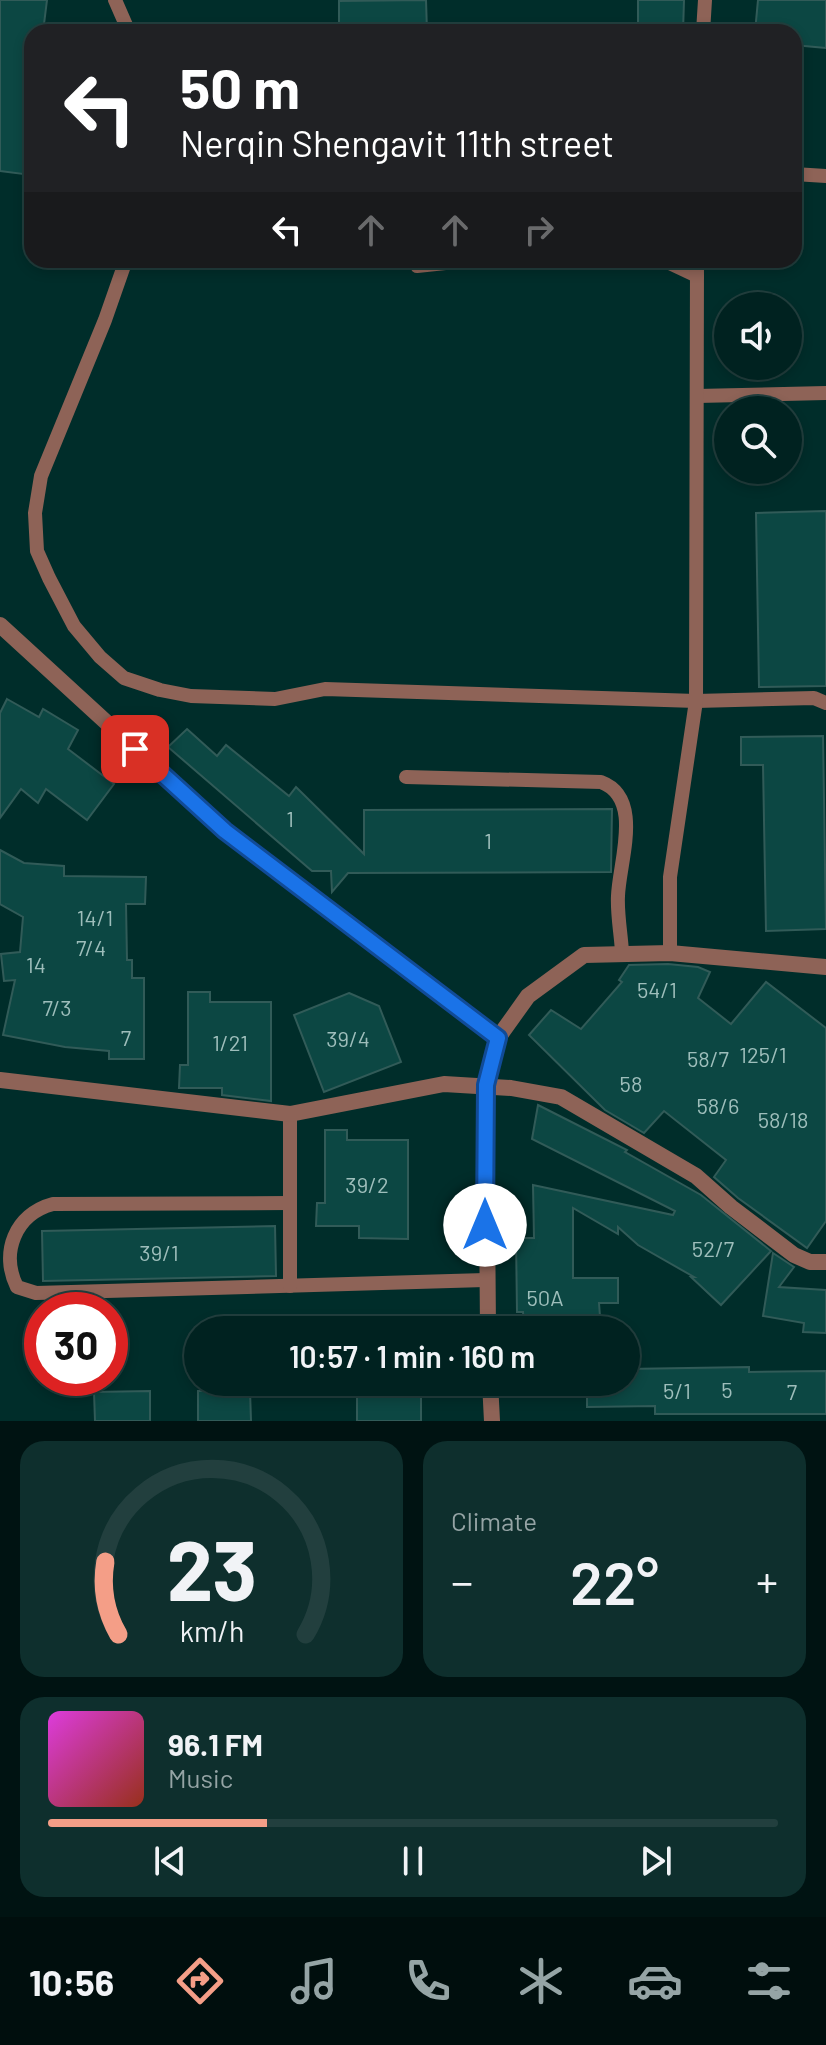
<!DOCTYPE html>
<meta charset="utf-8">
<style>
body{margin:0;font-family:Barlow,sans-serif;background:#0e2f2d;color:#f1f3f6;height:100vh;display:flex;flex-direction:column;font-size:30px;white-space:nowrap}
*{box-sizing:border-box;margin:0}
p{font-size:26px;color:#95a4a5}
.icon{flex:none;width:44px;height:44px;fill:none;stroke:currentColor;stroke-width:2;stroke-linecap:round;stroke-linejoin:round}
.map{position:relative;height:1421px;overflow:hidden}
.side{display:flex;flex-direction:column;gap:20px;padding:20px;background:#001312;flex:1}
.side>*{flex:none}
.hud{position:absolute;left:24px;top:24px;width:778px;height:244px;border-radius:24px;box-shadow:0 4px 12px #0003,0 0 0 2px #223f3e;background:#202124;color:#fff;overflow:hidden}
.fabs{position:absolute;left:714px;top:292px;display:grid;gap:16px}
.fabs a{display:grid;place-items:center;width:88px;height:88px;border-radius:50%;background:#002220;box-shadow:0 4px 12px #0003,0 0 0 2px #223f3e;font-size:40px}
.speed{position:absolute;left:24px;top:1292px;display:flex;gap:16px;font-size:40px;font-weight:700;text-align:center}
.speed>*{display:grid;place-content:center;width:104px;height:104px;border-radius:50%;background:#002220;box-shadow:0 4px 12px #0003,0 0 0 2px #223f3e;line-height:1}
.speed .limit{border:12px solid #d22;background:#fff;color:#111}
.pin{position:absolute;display:grid;place-items:center;width:68px;height:68px;color:#fff;margin:-34px;border-radius:16px;box-shadow:0 4px 12px #0006}
.me{position:absolute;width:88px;margin:-44px;rotate:0deg;stroke-linejoin:round;filter:drop-shadow(0 0 6px #0008)}
.turn{display:flex;align-items:center;gap:28px;height:168px;padding:0 24px;font-size:36px}
.turn .icon{width:104px;height:104px;stroke-width:2.5}
.turn b{display:block;font-size:56px;line-height:68px}
.lanes{display:flex;align-items:center;height:76px;padding:0 24px;background:#0003;justify-content:center;gap:40px;direction:ltr}
.lanes .off{opacity:.35}
.big{font-size:60px;font-weight:600;line-height:1.1}
.side .tile{flex:1;display:flex;flex-direction:column;justify-content:center;gap:12px;min-width:0;padding:0 28px;border-radius:24px;background:#0e2f2d}
.side .dial{align-items:center;gap:0}
.dial svg{height:208px;overflow:visible;fill:none;stroke:#223f3e;stroke-width:7;stroke-linecap:round;text-anchor:middle}
.dial text{fill:#f1f3f6;stroke:none}
.song{display:flex;align-items:center;gap:24px}
.cover{width:96px;height:96px;border-radius:12px;background:linear-gradient(135deg,hsl(300 70% 55%),hsl(10 70% 35%))}
.played{height:8px;border-radius:4px;background:linear-gradient(90deg,#f49e87 30%,#223f3e 30%)}
.keys{display:flex;justify-content:space-around;direction:ltr}
.heat{display:flex;justify-content:space-between;align-items:center;font-size:44px;direction:ltr}
.side .tiles{flex:1;display:grid;gap:20px;grid-template-columns:1fr 1fr}
.tile:last-child{grid-column:span 2}
.trip{position:absolute;left:184px;top:1316px;width:456px;height:80px;border-radius:40px;background:#002220;box-shadow:0 4px 12px #0003,0 0 0 2px #223f3e;font-weight:600;line-height:80px;text-align:center}
.dock{display:flex;height:128px;justify-content:space-around;align-items:center;background:#000e0d;color:#95a4a5}
.dock .icon{width:56px;height:56px}
.dock .selected{color:#f49e87}
.dock b{font-size:36px;color:#f1f3f6}
.map>svg:first-child{display:block}
</style>
<div class="map">
<svg width="826" height="1421" viewBox="0 0 826 1421">
<rect width="100%" height="100%" fill="#002d2a"/>
<g fill="#0c4743" stroke="#315b58" stroke-width="2">
<polygon points="0,0 47,0 43,32 32,32 32,111 23,174 0,171"/>
<polygon points="426,0 427,32 339,32 339,1"/>
<polygon points="638,0 684,0 683,32 638,32"/>
<polygon points="758,0 826,0 826,48 794,45 794,32 755,32"/>
<polygon points="826,511 826,686 759,687 756,513"/>
<polygon points="7,699 39,717 43,709 78,730 68,749 114,784 87,820 46,789 38,803 21,789 0,818 0,713"/>
<polygon points="187,729 217,756 226,745 289,796 296,787 364,854 364,810 612,809 611,872 348,873 332,892 331,871 312,871 168,747"/>
<polygon points="823,736 826,929 766,931 763,765 741,765 741,737"/>
<polygon points="0,850 24,863 64,866 64,876 146,877 145,904 126,904 127,960 132,960 132,978 144,978 144,1059 109,1059 109,1051 65,1047 3,1035 15,980 4,981 1,954 20,952 23,917 0,904"/>
<polygon points="668,964 698,967 710,972 698,998 731,1024 766,982 826,1028 826,1221 807,1248 738,1198 714,1177 726,1160 664,1111 644,1133 605,1110 529,1035 551,1010 581,1029 622,982 619,980 629,965"/>
<polygon points="188,992 210,992 210,1002 271,1002 271,1101 222,1095 222,1088 179,1088 180,1065 188,1065"/>
<polygon points="349,993 379,1006 401,1062 324,1092 294,1015"/>
<polygon points="538,1105 627,1150 625,1152 701,1195 771,1251 721,1305 691,1277 694,1277 638,1245 618,1227 618,1234 573,1208 573,1278 618,1278 618,1303 599,1303 601,1330 524,1330 523,1312 517,1312 516,1238 534,1238 533,1185 673,1215 675,1211 532,1139"/>
<polygon points="325,1130 347,1130 347,1140 408,1140 408,1239 359,1238 359,1226 316,1226 317,1203 325,1203"/>
<polygon points="275,1226 276,1276 43,1281 42,1231"/>
<polygon points="773,1253 794,1267 779,1287 826,1290 826,1333 803,1332 804,1323 763,1316"/>
<polygon points="749,1367 749,1372 826,1371 826,1414 655,1414 655,1406 587,1407 587,1382 626,1382 626,1369"/>
<rect x="357" y="1382" width="64" height="39"/>
<polygon points="250,1390 251,1421 198,1421 198,1391"/>
<polygon points="150,1391 150,1421 95,1421 94,1392"/>
</g>
<g fill="none" stroke-linecap="round" stroke-linejoin="round">
<g stroke="#8e6357" stroke-width="14">
<polyline points="115,0 129,32"/>
<polyline points="703,32 705,0"/>
<polyline points="794,174 826,176"/>
<polyline points="126,260 105,320 41,476 35,513 37,551 49,578 74,626 100,657 124,678 160,690 191,696 275,699 325,689 696,701 814,698 826,703"/>
<polyline points="663,260 697,276"/>
<polyline points="417,266 474,260"/>
<polyline points="697,396 826,393"/>
<path d="M406 777 601 782C644 798 619 862 618 896 617 914 621 934 622 952"/>
<polyline points="670,953 670,877 696,701 697,260"/>
<path d="M289 1203 53 1204C15 1214 0 1253 17 1287L36 1293 485 1280"/>
<polyline points="290,1286 290,1114"/>
</g>
<g stroke="#8e6357" stroke-width="16">
<polyline points="0,625 225,831 498,1038"/>
<polyline points="0,1080 290,1114 444,1084 511,1088 561,1097 696,1176 731,1207 794,1255 810,1262 826,1262"/>
<polyline points="488,1330 486,1085 498,1038 528,996 584,955 670,953 826,967"/>
<polyline points="490,1382 492,1421"/>
</g>
</g>
<g fill="none" stroke-linecap="round" stroke-linejoin="round">
<defs>
<polyline id="route" points="135,749 225,831 498,1038 486,1085 485,1225"/>
</defs>
<use href="#route" stroke="#114b97" stroke-width="20"/>
<use href="#route" stroke="#1a73e8" stroke-width="14"/>
</g>
<g text-anchor="middle" stroke-width="8" stroke-linejoin="round" paint-order="stroke">
<g font-size="22" fill="#9ebebb">
<text x="290" y="827">1</text>
<text x="488" y="849">1</text>
<text x="95" y="926">14/1</text>
<text x="91" y="956">7/4</text>
<text x="36" y="973">14</text>
<text x="657" y="998">54/1</text>
<text x="57" y="1016">7/3</text>
<text x="126" y="1046">7</text>
<text x="348" y="1047">39/4</text>
<text x="230" y="1051">1/21</text>
<text x="763" y="1063">125/1</text>
<text x="708" y="1067">58/7</text>
<text x="631" y="1092">58</text>
<text x="718" y="1114">58/6</text>
<text x="783" y="1128">58/18</text>
<text x="367" y="1193">39/2</text>
<text x="713" y="1257">52/7</text>
<text x="159" y="1261">39/1</text>
<text x="545" y="1306">50A</text>
<text x="727" y="1398">5</text>
<text x="677" y="1399">5/1</text>
<text x="792" y="1400">7</text>
</g>
</g>
</svg>
<div class="fabs">
<a><svg class="icon" aria-label="sound" viewBox="0 0 24 24"><path d="M4 9h4l5-4v14l-5-4H4zM17 9q2 3 0 6"/></svg></a>
<a><svg class="icon" aria-label="search" viewBox="0 0 24 24"><circle cx="10" cy="10" r="6"/><path d="M15 15l6 6"/></svg></a>
</div>
<div class="speed"><div class="limit">30</div></div>
<div class="pin" style="left:135px;top:749px;background:#d93025"><svg class="icon" aria-label="arrive" viewBox="0 0 24 24"><path d="M6 21V4h12l-3 4 3 4H6"/></svg></div>
<svg class="me" style="left:485px;top:1225px" viewBox="-20 -20 40 40"><circle r="19" fill="#fff"/><path d="M0-13L10 11 0 6-10 11z" fill="#1a73e8"/></svg>
<div class="trip">10:57 · 1 min · 160 m</div>
<div class="hud">
<div class="turn"><svg class="icon" aria-label="left" viewBox="0 0 24 24"><path d="M17 20v-9H6M10 6l-5 5 5 5"/></svg><div><b>50 m</b>Nerqin Shengavit 11th street</div></div>
<div class="lanes"><svg class="icon" aria-label="left" viewBox="0 0 24 24"><path d="M17 20v-9H6M10 6l-5 5 5 5"/></svg><svg class="icon off" aria-label="ahead" viewBox="0 0 24 24"><path d="M12 20V5M6 11l6-6 6 6"/></svg><svg class="icon off" aria-label="ahead" viewBox="0 0 24 24"><path d="M12 20V5M6 11l6-6 6 6"/></svg><svg class="icon off" aria-label="right" viewBox="0 0 24 24"><path d="M7 20v-9h11M14 6l5 5-5 5"/></svg></div>
</div>
</div>
<section class="side">
<div class="tiles">
<div class="tile dial"><svg viewBox="0 0 100 80">
<path d="M14 69A42 42 0 1 1 86 69"/>
<path d="M14 69A42 42 0 0 1 9 41" stroke="#f49e87"/>
<text x="50" y="56" font-size="32" font-weight="700">23</text>
<text x="50" y="72" font-size="11">km/h</text>
</svg></div>
<div class="tile"><p>Climate</p>
<div class="heat"><a>−</a><b class="big">22°</b><a>+</a></div>
</div>
<div class="tile">
<div class="song"><i class="cover"></i><div><b>96.1 FM</b><p>Music</p></div></div>
<div class="played"></div>
<div class="keys"><svg class="icon" aria-label="previous" viewBox="0 0 24 24"><path d="M18 5L8 12l10 7zM5 5v14"/></svg><svg class="icon" aria-label="pause" viewBox="0 0 24 24"><path d="M8 5v14M16 5v14"/></svg><svg class="icon" aria-label="next" viewBox="0 0 24 24"><path d="M6 5l10 7-10 7zM19 5v14"/></svg></div>
</div>
</div>
</section>
<nav class="dock">
<b>10:56</b>
<svg class="icon selected" aria-label="directions" viewBox="0 0 24 24"><path d="M12 3l9 9-9 9-9-9zM9 14v-3h6M13 9l2 2-2 2"/></svg>
<svg class="icon" aria-label="music" viewBox="0 0 24 24"><path d="M9 18V5l10-2v13"/><circle cx="6" cy="18" r="3"/><circle cx="16" cy="16" r="3"/></svg>
<svg class="icon" aria-label="phone" viewBox="0 0 24 24"><path d="M5 4h4l2 5-3 2q2 4 5 5l2-3 5 2v4C11 20 4 13 5 4z"/></svg>
<svg class="icon" aria-label="climate" viewBox="0 0 24 24"><path d="M12 3v18M4 7l16 10M4 17L20 7"/></svg>
<svg class="icon" aria-label="car" viewBox="0 0 24 24"><path d="M5 17H2v-5l4-1 3-4h7l3 4 3 1v5h-3M9 17h6M6 11h13"/><circle cx="7" cy="17" r="2"/><circle cx="17" cy="17" r="2"/></svg>
<svg class="icon" aria-label="filters" viewBox="0 0 24 24"><path d="M4 7h16M4 17h16"/><circle cx="9" cy="7" r="2"/><circle cx="15" cy="17" r="2"/></svg>
</nav>
